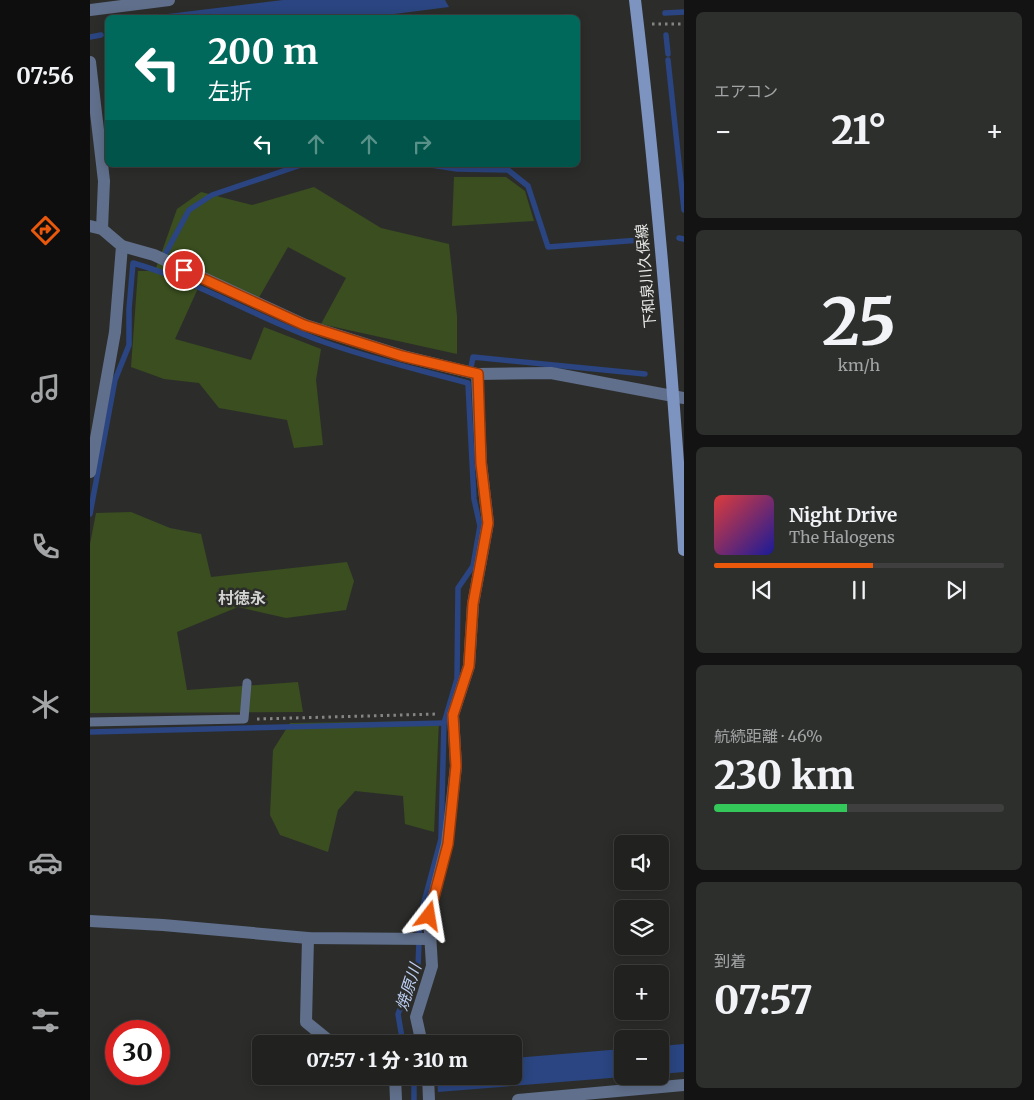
<!DOCTYPE html>
<html lang="ja">
<meta charset="utf-8">
<style>
body{margin:0;font-family:Merriweather,"Noto Sans JP",serif;background:#2d2f2d;color:#f1f3f6;height:100vh;display:flex;flex-direction:column;font-size:19px;white-space:nowrap}
*{box-sizing:border-box;margin:0}
p{font-size:16px;color:#a2a4a5}
.icon{flex:none;width:28px;height:28px;fill:none;stroke:currentColor;stroke-width:2;stroke-linecap:round;stroke-linejoin:round}
.map{position:relative;flex:1;overflow:hidden}
.panel{display:flex;flex-direction:column;gap:12px;padding:12px;background:#121312;width:350px}
.panel>*{flex:none}
.guide{position:absolute;left:15px;top:15px;width:475px;height:152px;border-radius:8px;box-shadow:0 2px 12px #0003,0 0 0 1px #3e3f3e;background:#00695c;color:#fff;overflow:hidden}
.buttons{position:absolute;left:524px;top:835px;display:grid;gap:10px}
.buttons a{display:grid;place-items:center;width:55px;height:55px;border-radius:8px;background:#212220;box-shadow:0 2px 12px #0003,0 0 0 1px #3e3f3e;font-size:25px}
.speed{position:absolute;left:15px;top:1020px;display:flex;gap:10px;font-size:25px;font-weight:700;text-align:center}
.speed>*{display:grid;place-content:center;width:65px;height:65px;border-radius:50%;background:#212220;box-shadow:0 2px 12px #0003,0 0 0 1px #3e3f3e;line-height:1}
.speed .limit{border:8px solid #d22;background:#fff;color:#111}
.pin{position:absolute;display:grid;place-items:center;width:42px;height:42px;color:#fff;margin:-21px;border:2px solid #fff;border-radius:50%;box-shadow:0 1px 5px #0007}
.me{position:absolute;width:55px;margin:-28px;rotate:14deg;stroke-linejoin:round;filter:drop-shadow(0 0 4px #0008)}
.turn{display:flex;align-items:center;gap:18px;height:105px;padding:0 20px;font-size:22px}
.turn .icon{width:65px;height:65px;stroke-width:2.5}
.turn b{display:block;font-size:35px;line-height:42px}
.lanes{display:flex;align-items:center;height:48px;padding:0 20px;background:#0003;justify-content:center;gap:25px;direction:ltr}
.lanes .off{opacity:.35}
.big{font-size:38px;font-weight:800;line-height:1.1}
.panel .card{flex:1;display:flex;flex-direction:column;justify-content:center;gap:8px;min-width:0;padding:0 18px;border-radius:8px;background:#2d2f2d}
.panel .dial{align-items:center;gap:0}
.dial b{font-size:65px;line-height:1}
.song{display:flex;align-items:center;gap:15px}
.cover{width:60px;height:60px;border-radius:8px;background:linear-gradient(135deg,hsl(0 70% 55%),hsl(240 70% 35%))}
.played{height:5px;border-radius:2px;background:linear-gradient(90deg,#ea580c 55%,#3e3f3e 55%)}
.keys{display:flex;justify-content:space-around;direction:ltr}
.heat{display:flex;justify-content:space-between;align-items:center;font-size:28px;direction:ltr}
.charge{height:8px;border-radius:4px;background:linear-gradient(90deg,#34c759 46%,#3e3f3e 0)}
.trip{position:absolute;left:162px;top:1035px;width:270px;height:50px;border-radius:8px;background:#212220;box-shadow:0 2px 12px #0003,0 0 0 1px #3e3f3e;font-weight:800;line-height:50px;text-align:center}
main{display:flex;flex:1;min-height:0}
.tabs{display:flex;flex-direction:column;width:90px;justify-content:space-around;align-items:center;background:#0d0e0d;color:#a2a4a5}
.tabs .icon{width:35px;height:35px}
.tabs .current{color:#ea580c}
.tabs b{font-size:22px;color:#f1f3f6}
.map>svg:first-child{display:block}
</style>
<main>
<nav class="tabs">
<b>07:56</b>
<svg class="icon current" aria-label="directions" viewBox="0 0 24 24"><path d="M12 3l9 9-9 9-9-9zM9 14v-3h6M13 9l2 2-2 2"/></svg>
<svg class="icon" aria-label="music" viewBox="0 0 24 24"><path d="M9 18V5l10-2v13"/><circle cx="6" cy="18" r="3"/><circle cx="16" cy="16" r="3"/></svg>
<svg class="icon" aria-label="phone" viewBox="0 0 24 24"><path d="M5 4h4l2 5-3 2q2 4 5 5l2-3 5 2v4C11 20 4 13 5 4z"/></svg>
<svg class="icon" aria-label="climate" viewBox="0 0 24 24"><path d="M12 3v18M4 7l16 10M4 17L20 7"/></svg>
<svg class="icon" aria-label="car" viewBox="0 0 24 24"><path d="M5 17H2v-5l4-1 3-4h7l3 4 3 1v5h-3M9 17h6M6 11h13"/><circle cx="7" cy="17" r="2"/><circle cx="17" cy="17" r="2"/></svg>
<svg class="icon" aria-label="filters" viewBox="0 0 24 24"><path d="M4 7h16M4 17h16"/><circle cx="9" cy="7" r="2"/><circle cx="15" cy="17" r="2"/></svg>
</nav>
<div class="map">
<svg width="594" height="1100" viewBox="0 0 594 1100">
<rect width="100%" height="100%" fill="#2c2d2b"/>
<g fill="#3a4e1f">
<polygon points="364,177 416,177 435,191 444,221 362,226"/>
<polygon points="224,187 291,228 359,244 367,316 367,354 231,324 256,278 198,247 167,301 114,275 85,339 161,360 174,327 231,349 226,380 233,445 204,448 197,420 129,408 109,383 74,379 41,367 48,271 65,271 87,209 111,192 162,205"/>
<polygon points="41,512 80,528 111,534 121,577 257,562 264,581 256,610 196,618 148,607 87,632 97,690 208,682 213,712 0,713 0,544 6,513"/>
<polygon points="349,721 344,832 315,824 313,796 265,791 248,810 238,852 190,835 180,815 183,750 200,723"/>
</g>
<g fill="#2a4581">
<polygon points="193,0 355,0 359,7 273,18 53,17"/>
<polygon points="594,1044 594,1072 570,1074 570,1046"/>
<polygon points="532,1049 532,1076 545,1076 348,1092 347,1076 424,1076 424,1058"/>
</g>
<g fill="none" stroke-linecap="round" stroke-linejoin="round">
<g stroke="#2a4581" stroke-width="5.5">
<polyline points="575,13 594,12"/>
<polyline points="576,35 578,54"/>
<polyline points="0,37 11,35"/>
<polyline points="578,60 594,210"/>
<polyline points="341,165 367,169 418,170 438,186 458,247 550,240"/>
<polyline points="589,238 594,239"/>
<polyline points="72,260 99,210 122,195 211,165"/>
<polyline points="380,373 383,357 555,374"/>
<path d="M0 514 25 380 39 345V309L43 263C109 282 169 319 234 342 281 359 330 370 378 383L384 499 390 526 383 566 368 588 367 679 354 723 351 839 330 917 328 967 308 1014 313 1044"/>
<polyline points="0,732 354,723"/>
<polyline points="324,1076 324,1100"/>
<polyline points="324,1079 355,1081"/>
</g>
<g stroke="#858684" stroke-width="3" stroke-dasharray="2.5 4" stroke-linecap="butt">
<polyline points="562,24 594,24"/>
<polyline points="167,719 348,714"/>
</g>
<polyline stroke="#606f8b" stroke-width="9" points="0,722 154,719 157,683"/>
<g stroke="#606f8b" stroke-width="12">
<polyline points="0,10 79,0"/>
<polyline points="0,62 14,181 12,229"/>
<polyline points="0,226 12,229 32,246 25,332 0,472"/>
<polyline points="32,246 64,255 215,325 313,356 387,374 461,373 594,398"/>
<polyline points="0,921 73,925 218,938 339,939"/>
<polyline points="218,938 216,1022 243,1044"/>
<polyline points="332,1044 326,1017 342,966 339,916 357,844 366,766 363,715 379,666 383,604 398,523 391,463 387,374"/>
<polyline points="305,1076 306,1100"/>
<polyline points="338,1076 339,1100"/>
<polyline points="428,1100 594,1085"/>
</g>
<path stroke="#7d93c0" stroke-width="12" d="M545 0C567 183 582 366 594 550"/>
</g>
<g fill="none" stroke-linecap="round" stroke-linejoin="round">
<defs>
<polyline id="route" points="94,270 214,325 312,356 388,374 391,463 398,523 383,604 379,666 363,715 366,766 358,844 339,916"/>
</defs>
<use href="#route" stroke="#983908" stroke-width="12"/>
<use href="#route" stroke="#ea580c" stroke-width="9"/>
</g>
<g text-anchor="middle" stroke-width="5" stroke-linejoin="round" paint-order="stroke">
<g font-size="15" fill="#e8e9e7" stroke="#2c2d2b">
<text transform="translate(556 276) rotate(-95)" y="5">下和泉川久保線</text>
</g>
<g font-size="16" font-weight="bold" fill="#d1d3d0" stroke="#2c2d2b">
<text x="152" y="604">村徳永</text>
</g>
<g font-size="16" font-style="italic" fill="#bdcff3" stroke="#2c2d2b">
<text transform="translate(318 987) rotate(-72)" y="6">焼原川</text>
</g>
</g>
</svg>
<div class="buttons">
<a><svg class="icon" aria-label="sound" viewBox="0 0 24 24"><path d="M4 9h4l5-4v14l-5-4H4zM17 9q2 3 0 6"/></svg></a>
<a><svg class="icon" aria-label="layers" viewBox="0 0 24 24"><path d="M12 4l9 5-9 5-9-5zM3 14l9 5 9-5"/></svg></a>
<a>+</a>
<a>−</a>
</div>
<div class="speed"><div class="limit">30</div></div>
<div class="pin" style="left:94px;top:270px;background:#d93025"><svg class="icon" aria-label="arrive" viewBox="0 0 24 24"><path d="M6 21V4h12l-3 4 3 4H6"/></svg></div>
<svg class="me" style="left:339px;top:916px" viewBox="-20 -20 40 40"><path d="M0-17L14 15 0 8-14 15z" fill="#ea580c" stroke="#fff" stroke-width="4"/></svg>
<div class="trip">07:57 · 1 分 · 310 m</div>
<div class="guide">
<div class="turn"><svg class="icon" aria-label="left" viewBox="0 0 24 24"><path d="M17 20v-9H6M10 6l-5 5 5 5"/></svg><div><b>200 m</b>左折</div></div>
<div class="lanes"><svg class="icon" aria-label="left" viewBox="0 0 24 24"><path d="M17 20v-9H6M10 6l-5 5 5 5"/></svg><svg class="icon off" aria-label="ahead" viewBox="0 0 24 24"><path d="M12 20V5M6 11l6-6 6 6"/></svg><svg class="icon off" aria-label="ahead" viewBox="0 0 24 24"><path d="M12 20V5M6 11l6-6 6 6"/></svg><svg class="icon off" aria-label="right" viewBox="0 0 24 24"><path d="M7 20v-9h11M14 6l5 5-5 5"/></svg></div>
</div>
</div>
<section class="panel">
<div class="card"><p>エアコン</p>
<div class="heat"><a>−</a><b class="big">21°</b><a>+</a></div>
</div>
<div class="card dial"><b>25</b><p>km/h</p></div>
<div class="card">
<div class="song"><i class="cover"></i><div><b>Night Drive</b><p>The Halogens</p></div></div>
<div class="played"></div>
<div class="keys"><svg class="icon" aria-label="previous" viewBox="0 0 24 24"><path d="M18 5L8 12l10 7zM5 5v14"/></svg><svg class="icon" aria-label="pause" viewBox="0 0 24 24"><path d="M8 5v14M16 5v14"/></svg><svg class="icon" aria-label="next" viewBox="0 0 24 24"><path d="M6 5l10 7-10 7zM19 5v14"/></svg></div>
</div>
<div class="card"><p>航続距離 · 46%</p><b class="big">230 km</b><div class="charge"></div></div>
<div class="card"><p>到着</p><b class="big">07:57</b></div>
</section>
</main>
